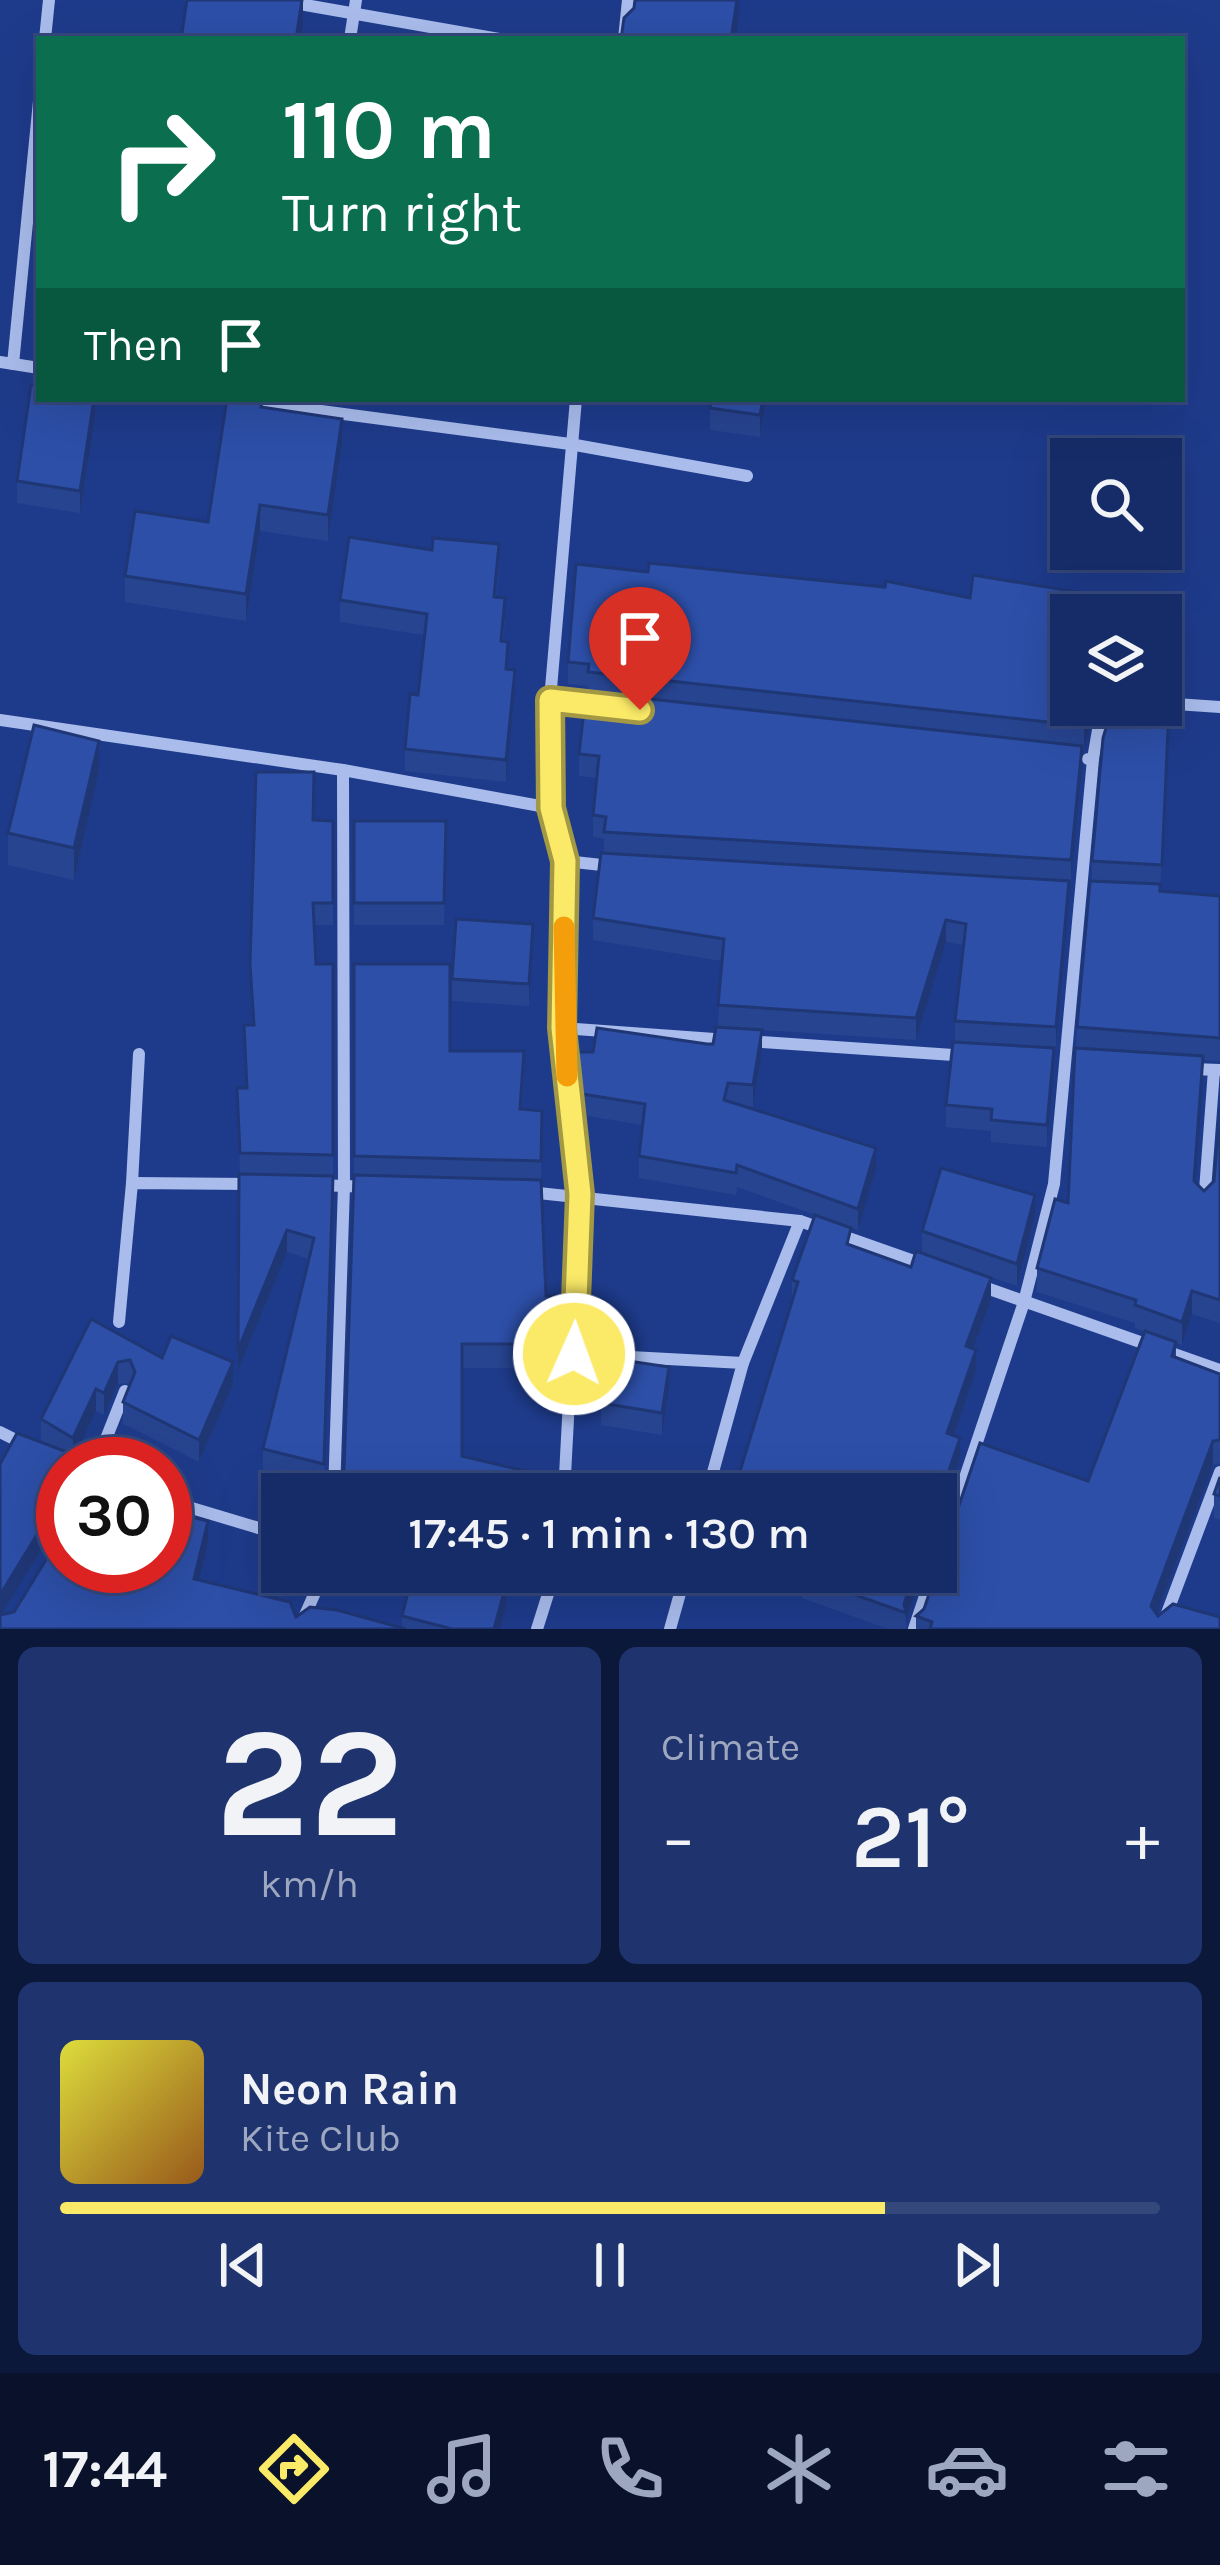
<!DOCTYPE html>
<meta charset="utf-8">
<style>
body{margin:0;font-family:Karla,sans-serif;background:#1f346e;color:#f1f3f6;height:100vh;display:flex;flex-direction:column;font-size:45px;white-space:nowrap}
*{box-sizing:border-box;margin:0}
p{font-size:39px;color:#9ea7c0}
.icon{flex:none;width:66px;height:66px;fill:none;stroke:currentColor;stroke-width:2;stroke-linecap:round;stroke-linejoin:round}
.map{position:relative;height:1629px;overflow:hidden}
.side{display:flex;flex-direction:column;gap:18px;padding:18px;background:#0c1839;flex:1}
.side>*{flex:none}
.hud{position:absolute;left:36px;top:36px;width:1149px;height:366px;border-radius:0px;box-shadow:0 12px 48px #0002,0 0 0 3px #35487c;background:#0b6e4f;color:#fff;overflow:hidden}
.buttons{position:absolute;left:1050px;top:438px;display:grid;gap:24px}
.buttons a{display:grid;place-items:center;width:132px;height:132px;border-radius:0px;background:#162c68;box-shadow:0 12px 48px #0002,0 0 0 3px #35487c;font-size:60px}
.speed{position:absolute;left:36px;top:1437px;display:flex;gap:24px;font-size:60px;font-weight:700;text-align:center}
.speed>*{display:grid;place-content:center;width:156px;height:156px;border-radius:50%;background:#162c68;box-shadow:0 12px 48px #0002,0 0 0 3px #35487c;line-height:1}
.speed .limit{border:18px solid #d22;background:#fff;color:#111}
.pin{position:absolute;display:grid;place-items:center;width:102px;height:102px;color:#fff;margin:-123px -51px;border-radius:50% 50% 50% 0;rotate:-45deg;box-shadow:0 0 12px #0007}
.pin .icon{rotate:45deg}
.me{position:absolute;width:132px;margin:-66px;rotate:2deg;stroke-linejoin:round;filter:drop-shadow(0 0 9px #0008)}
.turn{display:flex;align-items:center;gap:42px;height:252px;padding:0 48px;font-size:54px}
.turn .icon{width:156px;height:156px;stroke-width:2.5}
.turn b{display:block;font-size:84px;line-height:102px}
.then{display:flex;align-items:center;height:114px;padding:0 48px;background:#0003;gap:24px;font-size:45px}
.big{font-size:90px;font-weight:600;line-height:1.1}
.side .card{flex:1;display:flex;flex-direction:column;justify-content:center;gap:18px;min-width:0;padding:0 42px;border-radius:18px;background:#1f346e}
.side .dial{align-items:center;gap:0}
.dial b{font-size:156px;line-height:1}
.song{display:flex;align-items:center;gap:36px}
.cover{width:144px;height:144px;border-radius:18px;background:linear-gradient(135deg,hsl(60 70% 55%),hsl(30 70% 35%))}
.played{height:12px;border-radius:6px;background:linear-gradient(90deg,#fbea68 75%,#35487c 75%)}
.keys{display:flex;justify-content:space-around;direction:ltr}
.heat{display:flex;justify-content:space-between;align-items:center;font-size:66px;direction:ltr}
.side .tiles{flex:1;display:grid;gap:18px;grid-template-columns:1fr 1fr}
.card:last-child{grid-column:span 2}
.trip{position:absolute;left:261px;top:1473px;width:696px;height:120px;border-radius:0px;background:#162c68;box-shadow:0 12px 48px #0002,0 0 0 3px #35487c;font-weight:600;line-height:120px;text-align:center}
.tab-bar{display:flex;height:192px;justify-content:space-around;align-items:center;background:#09122a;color:#9ea7c0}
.tab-bar .icon{width:84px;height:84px}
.tab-bar .selected{color:#fbea68}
.tab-bar b{font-size:54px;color:#f1f3f6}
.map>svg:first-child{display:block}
</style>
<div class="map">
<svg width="1220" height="1629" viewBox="0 0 1220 1629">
<rect width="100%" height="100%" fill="#1e3b8b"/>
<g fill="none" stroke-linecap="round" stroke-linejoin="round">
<g stroke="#a9bcec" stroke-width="12">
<polyline points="277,0 499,39"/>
<polyline points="45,39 49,0"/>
<polyline points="350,39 356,0"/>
<polyline points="624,39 628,0"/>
<polyline points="0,362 39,368"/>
<polyline points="13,364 39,101"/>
<polyline points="230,399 570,444 747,476"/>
<polyline points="550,700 596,705"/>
<polyline points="1161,703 1220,707"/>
<polyline points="0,720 343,770 551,808 550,700 576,399"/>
<polyline points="1088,759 1093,759 1098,730 1110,710 1126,705"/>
<polyline points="551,808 565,861 562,1028 580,1194 564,1494"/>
<polyline points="565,861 611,866"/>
<polyline points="562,1028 728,1040"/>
<polyline points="749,1041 968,1056"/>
<polyline points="1192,1069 1220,1070"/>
<polyline points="132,1183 139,1054"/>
<polyline points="319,1185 370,1187"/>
<polyline points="529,1192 800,1221 925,1265"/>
<polyline points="1204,1204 1214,1070"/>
<polyline points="978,1285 1220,1370"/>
<polyline points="119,1322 132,1183 250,1184"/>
<polyline points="574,1354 743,1363 707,1494"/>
<polyline points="743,1363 800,1221"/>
<polyline points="0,1432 26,1445"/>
<polyline points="96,1464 125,1391"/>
<polyline points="334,1494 344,1186 343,770"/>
<polyline points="165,1500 282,1535"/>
<polyline points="936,1564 1024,1302 1054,1184 1093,759"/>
<polyline points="299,1629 324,1572"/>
<polyline points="537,1629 555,1572"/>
<polyline points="670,1629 686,1572"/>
<polyline points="914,1629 933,1572"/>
<polyline points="1161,1629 1220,1472"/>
</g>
</g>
<g fill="#274490">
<polygon points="766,399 760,437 710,430 710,408"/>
<polygon points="262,407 342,445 328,541 260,531 246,621 125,602 125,576 208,522"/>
<polygon points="95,417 80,513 17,503 17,481"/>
<polygon points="499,566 496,597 505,620 503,641 508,669 515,692 506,782 405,771 405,749 418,695 424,635 340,622 340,600"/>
<polygon points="648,572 970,598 1083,593 1083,615 1071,615 1071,705 1091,705 1091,722 1084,748 1082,747 1082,768 1071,882 1069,882 1069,903 1056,1049 1054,1049 1054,1070 1047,1147 991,1142 991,1131 946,1127 946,1105 955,1042 955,1021 963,945 946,942 916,1040 762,1030 762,1051 753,1107 743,1106 876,1169 858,1230 737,1187 736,1195 639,1178 639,1156 643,1125 582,1115 577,1073 577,1052 713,1044 718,1027 722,961 593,940 593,918 604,853 604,839 593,837 593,815 597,778 579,776 579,754 588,686 568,684 568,662"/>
<polygon points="1169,727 1160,891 1220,896 1220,1061 1203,1060 1195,1182 1204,1191 1214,1181 1220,1107 1220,1323 1192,1314 1182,1345 1176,1343 1176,1358 1220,1374 1220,1463 1213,1465 1157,1613 1158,1616 1220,1629 916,1629 916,1616 1088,1481 1145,1332 1135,1328 1135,1323 1037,1292 1037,1268 1068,1203 1077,1027 1092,881 1092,861"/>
<polygon points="99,772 74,880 8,865 8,833"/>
<polygon points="314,820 333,821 333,925 314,925 316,964 333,964 333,1177 324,1486 263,1470 263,1449 309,1259 287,1252 238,1371 240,1174 237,1088 246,1088 252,1025 250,964"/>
<polygon points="354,821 446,821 444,925 354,925"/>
<polygon points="533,946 529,1006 452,1001 452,979"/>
<polygon points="354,964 450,1051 524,1073 522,1109 542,1111 541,1183 546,1296 556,1296 556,1368 462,1368 462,1456 533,1494 338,1494 338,1484 344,1470 354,1175"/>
<polygon points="1035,1216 1017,1286 922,1253 922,1231"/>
<polygon points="851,1245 991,1300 973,1349 976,1372 954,1435 960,1460 936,1531 936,1494 792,1302 792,1280"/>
<polygon points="91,1319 162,1358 233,1384 199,1462 123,1424 123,1402 131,1383 118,1384 104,1415 96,1411 73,1460 67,1456 67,1464 45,1513 49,1537 1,1615 14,1612 148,1568 208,1543 199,1580 296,1617 402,1628 402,1616 410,1583 370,1572 444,1572 506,1607 500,1629 0,1629 0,1464 41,1441 41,1419"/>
<polygon points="669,1389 662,1435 601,1425 601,1403"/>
<polygon points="1220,1477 1220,1520 1214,1518 1214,1494"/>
<polygon points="615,1572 671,1572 667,1585"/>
<polygon points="760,1572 922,1572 906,1620 906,1629 888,1629 802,1598 802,1587"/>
</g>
<g fill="#203776">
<polygon points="302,0 303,0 303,21 301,39 296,39"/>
<polygon points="737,0 739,0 739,13 736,39 731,39"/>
<polygon points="95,399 95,417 80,513 80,491"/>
<polygon points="763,399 766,399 760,437 760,415"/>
<polygon points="342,419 342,445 328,541 328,515"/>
<polygon points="260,505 260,531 246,621 246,594"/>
<polygon points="515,670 515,692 506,782 506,760"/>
<polygon points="1089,705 1091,722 1084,748 1084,726"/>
<polygon points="99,741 99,772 74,880 74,848"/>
<polygon points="1082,746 1082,768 1071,882 1071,860"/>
<polygon points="1069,881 1069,903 1056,1049 1056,1027"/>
<polygon points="946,920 946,942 916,1040 916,1018"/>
<polygon points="533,924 533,946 529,1006 529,984"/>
<polygon points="762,1030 762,1051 753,1107 753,1085"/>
<polygon points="1054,1048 1054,1070 1047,1147 1047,1125"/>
<polygon points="1203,1056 1203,1079 1194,1204 1194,1181"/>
<polygon points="876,1148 876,1169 858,1230 858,1209"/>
<polygon points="1035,1195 1035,1216 1017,1286 1017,1264"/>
<polygon points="287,1230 287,1252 238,1371 238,1350"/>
<polygon points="991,1278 991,1300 966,1368 966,1346"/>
<polygon points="1192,1291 1192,1314 1182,1345 1182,1322"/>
<polygon points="976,1350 976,1372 947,1455 947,1433"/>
<polygon points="118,1362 118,1384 104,1415 104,1393"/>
<polygon points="233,1362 233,1384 199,1462 199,1440"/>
<polygon points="669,1367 669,1389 662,1435 662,1413"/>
<polygon points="96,1389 96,1411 73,1460 73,1438"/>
<polygon points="960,1438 960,1460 936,1531 936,1509"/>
<polygon points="1213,1441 1213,1465 1151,1629 1151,1606"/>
<polygon points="67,1452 67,1464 63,1464 63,1481 36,1530 36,1508"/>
<polygon points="49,1515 49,1537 0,1617 0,1595"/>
<polygon points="208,1521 208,1543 194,1601 194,1579"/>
<polygon points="915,1572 922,1572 906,1620 904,1604"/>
<polygon points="506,1585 506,1607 500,1629 494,1629"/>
</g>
<g fill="#2d4fa8" stroke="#203776" stroke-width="3">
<polygon points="187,0 302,0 296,39 181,39"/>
<polygon points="635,0 737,0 731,39 621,39 624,18 634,8"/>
<polygon points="31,385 39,387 39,399 94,399 80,491 17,481"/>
<polygon points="227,399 262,400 261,407 342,419 328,515 260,505 246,594 125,576 135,511 208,522"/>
<polygon points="712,399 763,399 760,415 710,408"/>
<polygon points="349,537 432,550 433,538 499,544 494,597 505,598 501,641 508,642 506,669 515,670 506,760 405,749 410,694 418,695 427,614 340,600"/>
<polygon points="649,563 885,587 886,581 970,598 973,575 1083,593 1080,615 1071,615 1071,705 1089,705 1084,726 588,672 589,664 568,662 576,564 648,572"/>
<polygon points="586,692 1082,746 1071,860 604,832 606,817 593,815 599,756 579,754"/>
<polygon points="1113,705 1169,706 1162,865 1092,861 1103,738"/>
<polygon points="34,725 99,741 74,848 8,833"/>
<polygon points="256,772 314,772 313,820 333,821 333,903 313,903 316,964 333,964 333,1155 240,1153 237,1088 247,1088 244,1025 254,1025 250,964"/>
<polygon points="354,821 446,821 444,903 354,903"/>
<polygon points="601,853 1069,881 1056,1027 955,1021 966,924 946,920 916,1018 718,1005 724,939 593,918"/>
<polygon points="1090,881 1160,884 1160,891 1220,896 1220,1038 1077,1027"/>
<polygon points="456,919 533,924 529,984 452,979"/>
<polygon points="354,964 450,964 450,1051 524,1051 520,1109 542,1111 541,1161 354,1156"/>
<polygon points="716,1027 762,1030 753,1085 728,1083 724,1100 876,1148 858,1209 737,1165 736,1173 639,1156 645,1104 582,1094 577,1052 593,1052 597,1028 707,1044 713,1044"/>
<polygon points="953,1042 1054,1048 1047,1125 991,1120 992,1109 946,1105"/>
<polygon points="1075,1048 1203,1056 1194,1181 1204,1191 1214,1181 1220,1107 1220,1300 1192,1291 1182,1322 1135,1305 1136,1300 1037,1268 1055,1199 1068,1203"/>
<polygon points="941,1168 1035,1195 1017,1264 922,1231"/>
<polygon points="239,1174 333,1176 324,1464 263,1449 314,1238 287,1230 238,1350"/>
<polygon points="354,1175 541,1180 546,1296 556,1296 556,1344 462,1344 462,1456 533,1473 528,1494 378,1494 338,1484 344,1470"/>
<polygon points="815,1215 851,1228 847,1244 911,1267 916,1251 991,1278 966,1346 976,1350 947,1433 960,1438 936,1509 936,1494 733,1494 798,1282 792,1280"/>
<polygon points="91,1319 162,1358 171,1336 233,1362 199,1440 123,1402 135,1372 130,1360 118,1362 104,1393 96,1389 73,1438 41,1419"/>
<polygon points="1145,1331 1176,1342 1172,1356 1220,1374 1220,1440 1213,1441 1151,1606 1158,1616 1173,1604 1220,1617 1220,1629 930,1629 932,1622 916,1616 924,1609 980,1443 1088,1481"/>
<polygon points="608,1358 669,1367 662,1413 601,1403"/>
<polygon points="17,1433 67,1452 36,1508 49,1515 0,1595 0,1464"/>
<polygon points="1220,1477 1220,1496 1214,1494"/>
<polygon points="165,1511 208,1521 194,1579 290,1602 296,1617 310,1607 337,1610 406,1629 0,1629 0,1615 14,1612 63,1532 63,1566 145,1566 148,1568 149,1566 165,1566"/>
<polygon points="413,1572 443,1572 506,1585 494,1629 452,1629 402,1616"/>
<polygon points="803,1572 915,1572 904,1604 906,1613 802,1576"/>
</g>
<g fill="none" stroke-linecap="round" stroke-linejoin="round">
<defs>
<polyline id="route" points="574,1354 580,1194 562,1028 565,861 551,808 550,700 640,710"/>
</defs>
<use href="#route" stroke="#a39844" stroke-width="30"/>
<use href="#route" stroke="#fbea68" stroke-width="21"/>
<polyline stroke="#f59e0b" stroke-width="21" points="564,927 567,1076"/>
</g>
</svg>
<div class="buttons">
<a><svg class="icon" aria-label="search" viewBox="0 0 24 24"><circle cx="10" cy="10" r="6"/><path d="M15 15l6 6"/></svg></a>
<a><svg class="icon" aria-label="layers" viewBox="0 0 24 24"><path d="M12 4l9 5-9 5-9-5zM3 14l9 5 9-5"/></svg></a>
</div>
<div class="speed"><div class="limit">30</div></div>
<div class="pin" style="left:640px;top:710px;background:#d93025"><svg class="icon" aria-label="arrive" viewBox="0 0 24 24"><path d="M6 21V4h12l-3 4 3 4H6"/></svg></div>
<svg class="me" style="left:574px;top:1354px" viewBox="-20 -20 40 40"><circle r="17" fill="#fbea68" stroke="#fff" stroke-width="3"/><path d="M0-11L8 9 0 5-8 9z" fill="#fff"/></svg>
<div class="trip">17:45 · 1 min · 130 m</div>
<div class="hud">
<div class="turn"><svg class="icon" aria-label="right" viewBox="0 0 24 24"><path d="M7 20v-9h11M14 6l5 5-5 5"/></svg><div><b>110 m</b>Turn right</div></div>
<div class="then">Then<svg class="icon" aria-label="arrive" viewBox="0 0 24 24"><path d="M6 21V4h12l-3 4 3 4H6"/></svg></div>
</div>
</div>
<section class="side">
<div class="tiles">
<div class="card dial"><b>22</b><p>km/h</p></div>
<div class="card"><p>Climate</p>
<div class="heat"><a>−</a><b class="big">21°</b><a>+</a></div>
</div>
<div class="card">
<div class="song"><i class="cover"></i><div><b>Neon Rain</b><p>Kite Club</p></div></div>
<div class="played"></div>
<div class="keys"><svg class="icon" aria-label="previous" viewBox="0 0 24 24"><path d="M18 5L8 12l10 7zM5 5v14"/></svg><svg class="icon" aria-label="pause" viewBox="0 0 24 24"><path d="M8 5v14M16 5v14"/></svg><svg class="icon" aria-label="next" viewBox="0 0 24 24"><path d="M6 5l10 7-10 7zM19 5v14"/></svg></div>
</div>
</div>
</section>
<nav class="tab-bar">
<b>17:44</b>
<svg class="icon selected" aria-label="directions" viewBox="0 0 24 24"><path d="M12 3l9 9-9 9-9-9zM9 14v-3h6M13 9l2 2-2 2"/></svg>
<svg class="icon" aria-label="music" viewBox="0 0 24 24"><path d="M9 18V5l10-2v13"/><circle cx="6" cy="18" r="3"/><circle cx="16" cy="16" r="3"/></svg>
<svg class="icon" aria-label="phone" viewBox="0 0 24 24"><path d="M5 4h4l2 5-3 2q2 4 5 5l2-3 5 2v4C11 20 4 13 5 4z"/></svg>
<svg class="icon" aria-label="climate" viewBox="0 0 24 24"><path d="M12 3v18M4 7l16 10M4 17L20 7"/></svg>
<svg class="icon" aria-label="car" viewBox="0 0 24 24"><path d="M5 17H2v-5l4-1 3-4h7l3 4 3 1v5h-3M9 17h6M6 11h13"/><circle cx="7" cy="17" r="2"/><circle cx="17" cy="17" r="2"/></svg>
<svg class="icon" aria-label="filters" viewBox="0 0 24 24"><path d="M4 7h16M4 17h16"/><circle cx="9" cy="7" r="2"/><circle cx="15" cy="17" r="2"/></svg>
</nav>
